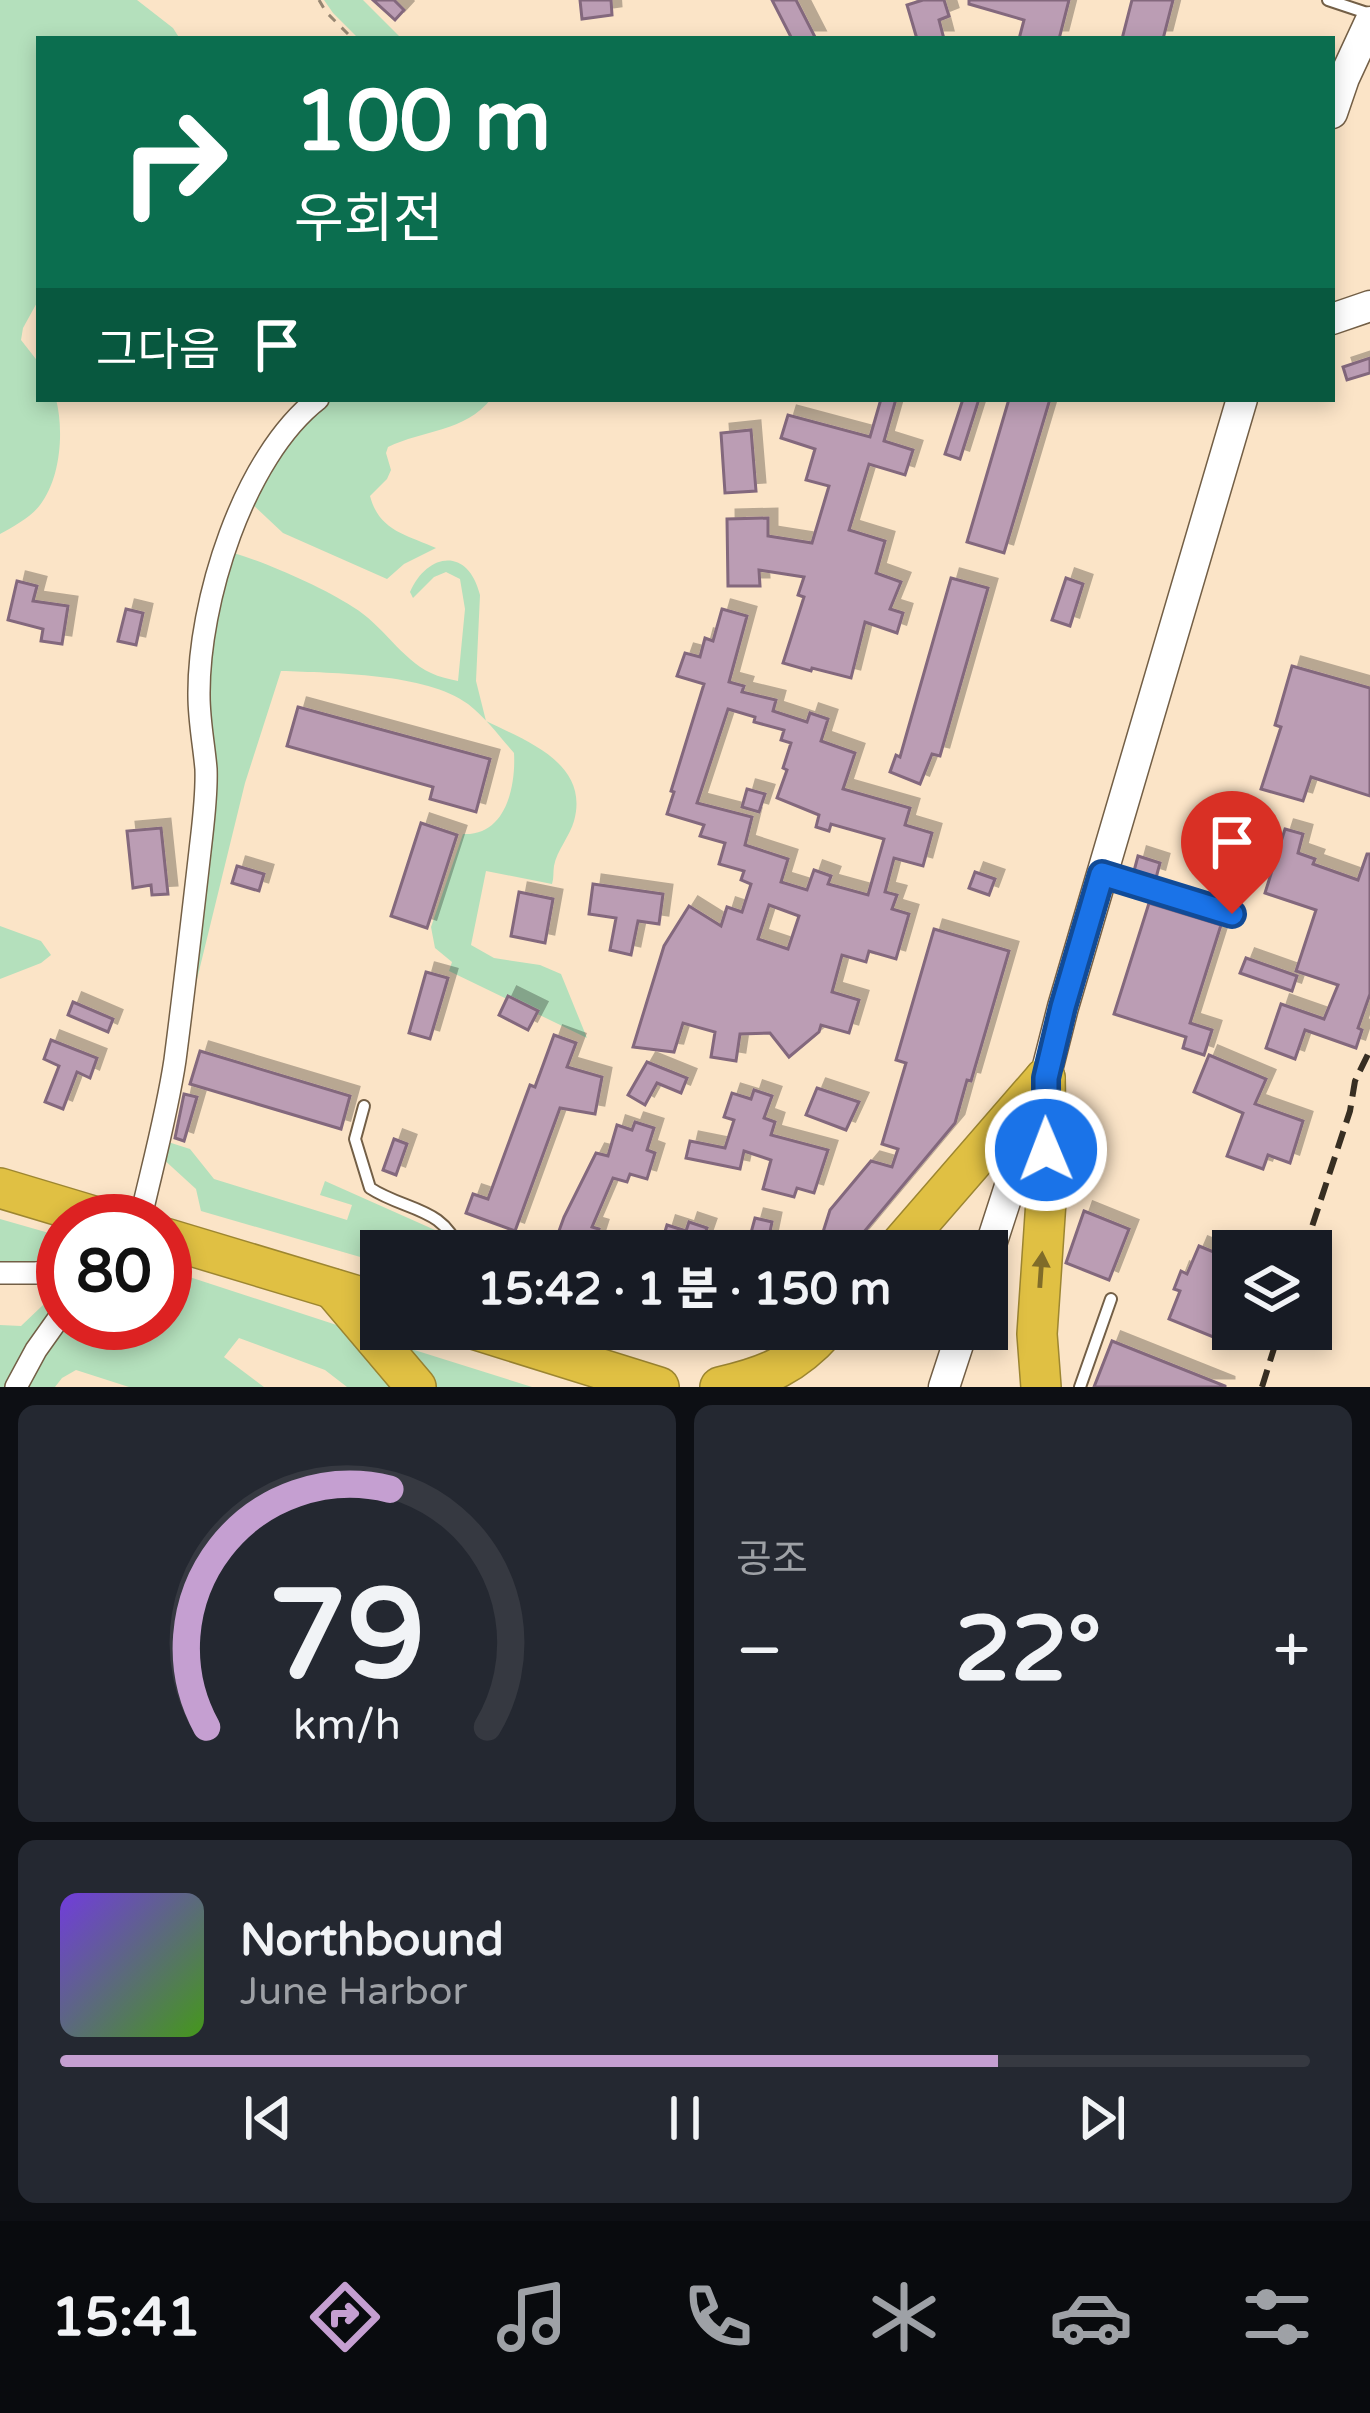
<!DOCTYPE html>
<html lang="ko">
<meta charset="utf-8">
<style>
body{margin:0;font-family:"Varela Round","Noto Sans KR",sans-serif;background:#242831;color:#f1f3f6;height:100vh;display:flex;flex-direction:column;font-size:45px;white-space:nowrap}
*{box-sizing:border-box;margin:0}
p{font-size:39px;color:#9ea1a6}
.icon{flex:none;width:66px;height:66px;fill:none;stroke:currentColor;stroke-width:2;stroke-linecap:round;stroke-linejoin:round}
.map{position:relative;height:1387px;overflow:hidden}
.side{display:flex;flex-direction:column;gap:18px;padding:18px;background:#0d0f14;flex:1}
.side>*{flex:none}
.guide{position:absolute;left:36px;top:36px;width:1299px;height:366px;border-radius:0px;box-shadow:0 6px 18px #0003;background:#0b6e4f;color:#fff;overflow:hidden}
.tools{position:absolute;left:1212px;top:1230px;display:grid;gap:24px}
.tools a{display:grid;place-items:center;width:120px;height:120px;border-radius:0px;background:#171b24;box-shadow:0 6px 18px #0003;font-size:60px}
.speed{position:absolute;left:36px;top:1194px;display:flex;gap:24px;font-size:60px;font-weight:700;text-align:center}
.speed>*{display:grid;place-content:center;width:156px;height:156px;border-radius:50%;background:#171b24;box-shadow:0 6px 18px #0003;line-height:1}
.speed .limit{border:18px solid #d22;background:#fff;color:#111}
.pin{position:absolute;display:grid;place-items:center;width:102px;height:102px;color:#fff;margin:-123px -51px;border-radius:50% 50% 50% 0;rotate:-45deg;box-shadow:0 0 12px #0007}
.pin .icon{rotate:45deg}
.me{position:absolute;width:132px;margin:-66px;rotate:359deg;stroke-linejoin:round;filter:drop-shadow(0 0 9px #0008)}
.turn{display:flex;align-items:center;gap:42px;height:252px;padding:0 60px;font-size:54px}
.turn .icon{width:156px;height:156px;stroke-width:2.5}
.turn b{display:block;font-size:84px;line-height:102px}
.then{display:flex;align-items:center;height:114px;padding:0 60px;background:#0003;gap:24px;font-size:45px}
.big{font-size:90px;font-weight:800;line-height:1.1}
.side .widget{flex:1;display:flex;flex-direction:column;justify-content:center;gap:18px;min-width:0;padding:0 42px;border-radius:18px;background:#242831}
.side .dial{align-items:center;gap:0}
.dial svg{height:312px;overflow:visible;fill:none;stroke:#363941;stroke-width:7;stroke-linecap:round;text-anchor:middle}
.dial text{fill:#f1f3f6;stroke:none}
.song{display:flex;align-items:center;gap:36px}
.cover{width:144px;height:144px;border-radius:18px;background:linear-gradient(135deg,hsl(260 70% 55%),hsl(100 70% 35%))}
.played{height:12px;border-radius:6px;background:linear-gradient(90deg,#c59fd1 75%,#363941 75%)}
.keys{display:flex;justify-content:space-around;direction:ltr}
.heat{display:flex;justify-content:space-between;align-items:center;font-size:66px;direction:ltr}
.side .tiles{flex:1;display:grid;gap:18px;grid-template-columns:1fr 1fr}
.widget:last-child{grid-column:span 2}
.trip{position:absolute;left:360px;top:1230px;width:648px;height:120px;border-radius:0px;background:#171b24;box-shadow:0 6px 18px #0003;font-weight:800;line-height:120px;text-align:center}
.tab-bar{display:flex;height:192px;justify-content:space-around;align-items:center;background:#090b0e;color:#9ea1a6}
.tab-bar .icon{width:84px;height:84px}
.tab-bar .current{color:#c59fd1}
.tab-bar b{font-size:54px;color:#f1f3f6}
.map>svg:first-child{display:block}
</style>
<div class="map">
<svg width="1370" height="1387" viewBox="0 0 1370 1387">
<defs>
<filter id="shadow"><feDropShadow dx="9" dy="-9" stdDeviation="0" flood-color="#0004"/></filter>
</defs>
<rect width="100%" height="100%" fill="#fbe4c7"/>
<g fill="#b4e0bc">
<path d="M0 0H137L173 28 180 39H39V299L23 328 21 340 39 363V399H56C64 430 61 478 40 505 31 517 13 527 0 534Z"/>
<polygon points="324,0 363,0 402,39 359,39 333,13"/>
<path d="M327 399H491C465 432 423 430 388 447L386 453 391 470 387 479 370 496C379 531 407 535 436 548L404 564 387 579 283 533 251 503 272 460Z"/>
<path d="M234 553C269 564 322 587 353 607 383 625 401 659 431 673 439 677 449 679 458 681L465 609 460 579 446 572 434 577 413 598 410 592C427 553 468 546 480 595L476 681 486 721C526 741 590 763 574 821 570 836 557 850 554 866 553 872 554 878 552 884L486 871 471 945 494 958 540 965 561 974 587 1038 449 971 452 962 435 948 431 927 463 834C505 836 516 788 514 753 500 737 486 718 468 704 426 673 333 673 281 671L245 783 188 1016 207 674 222 579Z"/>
<polygon points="0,926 41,941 51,955 41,963 0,979"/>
<polygon points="165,1141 190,1149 214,1179 347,1220 352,1205 320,1195 325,1181 435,1230 442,1238 447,1251 381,1251 381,1263 201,1211 196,1189 161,1157"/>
<polygon points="0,1219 63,1237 63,1260 53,1263 0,1263"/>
<polygon points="165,1269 352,1330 405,1387 347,1387 325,1370 239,1338 224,1357 264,1387 129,1387 76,1370 62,1378 55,1387 23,1387 64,1323 165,1323"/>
<polygon points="63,1286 63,1300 9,1387 0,1387 0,1325 21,1326"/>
<polygon points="408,1348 532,1387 427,1387"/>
</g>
<g fill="#bb9db4" stroke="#83687d" stroke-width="3" fill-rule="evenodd" filter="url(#shadow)">
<polygon points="373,0 394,0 404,10 395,20"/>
<polygon points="580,0 611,0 612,15 582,19"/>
<polygon points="772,0 796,0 816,39 792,39"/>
<polygon points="923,0 944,0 949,16 939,20 944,39 917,39 907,5"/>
<polygon points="969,0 1069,0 1059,39 1019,39 1024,20 969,4"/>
<polygon points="1132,0 1173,0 1163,39 1122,39"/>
<polygon points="1370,358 1370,373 1347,380 1343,367"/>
<polygon points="881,399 896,399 884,441 913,450 905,475 869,464 849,530 885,541 876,573 901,582 890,609 903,613 897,633 865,622 851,678 812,668 811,671 783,663 804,597 798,595 804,577 759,570 760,586 728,586 727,519 768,518 768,536 812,543 829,486 806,480 815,449 781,438 788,415 870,437"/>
<polygon points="963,399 979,399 960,459 945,454"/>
<polygon points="1009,399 1050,399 1004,553 967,542"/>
<polygon points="751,430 756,491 725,493 721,433"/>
<polygon points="951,578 988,588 940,756 932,754 920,784 890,772 896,755 900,757"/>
<polygon points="1066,578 1083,584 1070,626 1052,620"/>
<polygon points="17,581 37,586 33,601 68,606 62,644 41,641 43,629 8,620"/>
<polygon points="126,609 143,613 136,645 118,641"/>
<path d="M722 609 747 616 729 682 744 686 742 692 776 700 773 711 807 722 810 713 828 719 821 741 855 753 843 789 910 808 905 825 932 833 923 866 894 858 885 892 897 895 892 909 909 914 896 959 869 951 866 962 842 955 832 992 859 1000 849 1033 821 1025 819 1032 789 1057 770 1033 740 1034 736 1061 711 1057 715 1032 683 1023 674 1052 633 1047 664 946 689 906 721 926 727 907 742 912 751 884 741 880 744 871 719 864 725 843 700 836 704 825 667 814 674 792 671 791 704 684 677 676 685 653 700 657 705 638 713 641ZM728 709 755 717 754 722 784 730 781 740 791 743 783 768 787 770 777 798 819 815 816 827 829 831 831 824 884 839 868 895 828 884 831 876 814 870 807 890 781 882 788 859 745 845 752 817 697 803ZM769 905 799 916 788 949 758 939Z"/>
<polygon points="1292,666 1370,688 1370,796 1311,777 1303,801 1261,789 1281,727 1275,725"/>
<polygon points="298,707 490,759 476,812 430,799 433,787 287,746"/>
<polygon points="747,789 765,794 759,812 742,807"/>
<polygon points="421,823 457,835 427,928 391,916"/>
<polygon points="161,828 168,894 152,895 151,885 133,888 127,831"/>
<polygon points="1285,829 1303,834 1298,853 1315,859 1313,864 1358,880 1367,854 1370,854 1370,994 1358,1028 1362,1030 1356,1048 1305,1030 1295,1059 1266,1048 1281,1004 1324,1019 1338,985 1296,971 1316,910 1265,893"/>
<polygon points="1138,856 1160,863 1156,878 1134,871"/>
<polygon points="237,866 264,874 259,891 232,883"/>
<polygon points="975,872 995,879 989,895 969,888"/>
<polygon points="593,884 663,894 659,924 638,921 631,955 610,950 616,918 589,914"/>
<polygon points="519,892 553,899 545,943 511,936"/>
<polygon points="1149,903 1221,925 1190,1023 1212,1030 1204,1055 1183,1048 1186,1037 1114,1014"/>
<polygon points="934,929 1009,951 971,1081 967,1080 955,1123 848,1251 817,1251 830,1210 871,1161 892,1167 898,1149 882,1144 906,1063 896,1060"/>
<polygon points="1246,958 1297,976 1292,991 1240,973"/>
<polygon points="426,972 448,978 430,1039 409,1033"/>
<polygon points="508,996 538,1011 528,1030 499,1015"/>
<polygon points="73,1002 113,1019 108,1032 68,1015"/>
<polygon points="554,1035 576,1043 567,1067 602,1077 595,1114 560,1108 515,1231 466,1213 473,1194 488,1199 530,1085 535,1087"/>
<polygon points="51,1040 97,1058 90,1078 77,1072 63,1109 45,1102 59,1066 44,1059"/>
<polygon points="200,1051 350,1096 341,1129 190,1084"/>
<polygon points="1209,1055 1266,1079 1255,1104 1303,1121 1290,1163 1268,1155 1263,1169 1227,1156 1243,1113 1194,1092"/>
<polygon points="647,1062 687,1078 681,1093 657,1083 645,1105 628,1095"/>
<polygon points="817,1088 859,1102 846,1130 806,1115"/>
<polygon points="754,1090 772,1096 764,1118 775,1122 771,1135 828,1150 814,1193 797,1188 794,1197 763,1189 771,1160 744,1151 740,1169 686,1158 690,1141 725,1148 734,1120 724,1117 732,1093 751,1099"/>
<polygon points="184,1094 197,1097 184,1141 175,1138"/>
<polygon points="635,1122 654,1128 647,1150 655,1153 647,1179 630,1174 627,1182 613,1178 592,1227 599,1229 592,1251 582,1251 555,1242 564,1217 596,1153 608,1156 617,1125 632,1130"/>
<polygon points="394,1139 407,1144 396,1175 383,1170"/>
<polygon points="1084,1211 1129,1229 1109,1280 1066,1263"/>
<polygon points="755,1218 772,1222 766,1251 746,1251"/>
<polygon points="689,1222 707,1228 699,1251 659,1251 667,1225 686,1231"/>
<polygon points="1199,1246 1231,1259 1225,1274 1233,1277 1233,1345 1169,1319 1180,1291 1174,1289 1181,1271 1187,1274"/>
<polygon points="1112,1341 1225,1386 1225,1387 1094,1387"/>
</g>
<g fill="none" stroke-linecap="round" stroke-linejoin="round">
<defs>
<g id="lane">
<polyline points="1328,0 1370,14"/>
<polyline points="1105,875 1232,914"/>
<path d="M364 1106 355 1139 370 1188C405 1211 445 1207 459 1251"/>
<polyline points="1080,1387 1111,1299"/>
</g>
<g id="street">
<path d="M140 1221C152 1168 167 1114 175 1060 184 991 192 921 200 851 203 824 207 796 206 769 204 745 199 721 199 696 198 603 243 457 318 399"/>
<polyline points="0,1273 36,1273 63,1269"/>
<polyline points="16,1387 36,1350 63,1312"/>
</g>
<g id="secondary">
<polyline points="1332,113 1344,78 1370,22"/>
<polyline points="1332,319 1370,306"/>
<polyline points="987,1257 1045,1078 1063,1007 1242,399"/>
<polyline points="944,1387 963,1329"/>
</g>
<g id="highway">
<polyline points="0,1188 110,1221"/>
<polyline points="165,1238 381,1303"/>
<polyline points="895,1251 1045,1078"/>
<polyline points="333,1289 416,1387"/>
<polyline points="473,1329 659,1387"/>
<path d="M720 1387C767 1376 793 1366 826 1329"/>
<polyline points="1041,1387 1037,1334 1047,1186 1045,1078"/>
</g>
</defs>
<use href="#lane" stroke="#735f46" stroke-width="14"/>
<use href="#street" stroke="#735f46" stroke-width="24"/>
<use href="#secondary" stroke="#735f46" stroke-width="33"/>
<use href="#highway" stroke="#9d8631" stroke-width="42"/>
<polyline stroke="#968672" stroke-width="3" stroke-dasharray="9 9" stroke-linecap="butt" points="319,0 326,12 353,39"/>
<use href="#lane" stroke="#fff" stroke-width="10"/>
<use href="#street" stroke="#fff" stroke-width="21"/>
<use href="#secondary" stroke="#fff" stroke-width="30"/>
<use href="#highway" stroke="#e0c043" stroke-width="39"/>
<g stroke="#372e22" stroke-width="6" stroke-dasharray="18 9" stroke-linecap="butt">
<polyline points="1304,1251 1350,1111 1355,1081 1370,1050"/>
<polyline points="1262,1387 1280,1329"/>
</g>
</g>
<defs><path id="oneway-solid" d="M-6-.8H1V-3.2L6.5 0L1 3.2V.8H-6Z" transform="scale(3)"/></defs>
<use fill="#806c29" href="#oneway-solid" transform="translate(1041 1270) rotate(-86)"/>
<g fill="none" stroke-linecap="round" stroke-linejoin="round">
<defs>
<polyline id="route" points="1046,1150 1046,1078 1063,1007 1102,874 1232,914"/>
</defs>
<use href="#route" stroke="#114b97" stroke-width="30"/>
<use href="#route" stroke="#1a73e8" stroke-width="21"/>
</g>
</svg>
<div class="tools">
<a><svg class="icon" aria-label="layers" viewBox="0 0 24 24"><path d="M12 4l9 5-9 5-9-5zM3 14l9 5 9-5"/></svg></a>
</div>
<div class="speed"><div class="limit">80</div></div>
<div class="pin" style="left:1232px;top:914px;background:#d93025"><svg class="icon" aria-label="arrive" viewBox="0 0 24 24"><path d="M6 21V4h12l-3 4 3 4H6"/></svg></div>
<svg class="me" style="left:1046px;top:1150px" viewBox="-20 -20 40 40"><circle r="17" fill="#1a73e8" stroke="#fff" stroke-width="3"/><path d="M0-11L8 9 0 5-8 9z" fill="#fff"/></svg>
<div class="trip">15:42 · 1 분 · 150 m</div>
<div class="guide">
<div class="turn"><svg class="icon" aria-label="right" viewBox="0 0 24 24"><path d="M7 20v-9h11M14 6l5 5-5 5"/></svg><div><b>100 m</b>우회전</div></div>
<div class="then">그다음<svg class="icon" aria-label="arrive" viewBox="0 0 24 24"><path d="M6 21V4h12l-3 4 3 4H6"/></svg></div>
</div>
</div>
<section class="side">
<div class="tiles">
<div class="widget dial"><svg viewBox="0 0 100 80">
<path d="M14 69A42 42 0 1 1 86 69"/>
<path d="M14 69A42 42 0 0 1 61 8" stroke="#c59fd1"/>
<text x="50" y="56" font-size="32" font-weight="700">79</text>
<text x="50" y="72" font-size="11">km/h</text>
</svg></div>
<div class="widget"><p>공조</p>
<div class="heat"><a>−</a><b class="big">22°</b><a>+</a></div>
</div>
<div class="widget">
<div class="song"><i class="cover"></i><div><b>Northbound</b><p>June Harbor</p></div></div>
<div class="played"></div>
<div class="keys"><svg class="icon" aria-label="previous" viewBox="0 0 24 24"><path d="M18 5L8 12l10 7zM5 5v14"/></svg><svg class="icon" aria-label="pause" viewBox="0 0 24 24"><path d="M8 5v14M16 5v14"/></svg><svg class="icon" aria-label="next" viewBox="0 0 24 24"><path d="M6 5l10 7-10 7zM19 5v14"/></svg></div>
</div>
</div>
</section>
<nav class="tab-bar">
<b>15:41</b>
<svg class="icon current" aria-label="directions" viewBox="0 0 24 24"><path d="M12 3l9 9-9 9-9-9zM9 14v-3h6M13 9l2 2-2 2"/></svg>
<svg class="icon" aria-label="music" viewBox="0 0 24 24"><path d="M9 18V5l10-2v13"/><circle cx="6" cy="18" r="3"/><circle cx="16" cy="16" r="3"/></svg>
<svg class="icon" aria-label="phone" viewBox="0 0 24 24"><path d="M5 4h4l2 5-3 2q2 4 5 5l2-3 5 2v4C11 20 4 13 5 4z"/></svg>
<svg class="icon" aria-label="climate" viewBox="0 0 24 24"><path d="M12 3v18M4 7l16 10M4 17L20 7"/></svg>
<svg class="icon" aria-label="car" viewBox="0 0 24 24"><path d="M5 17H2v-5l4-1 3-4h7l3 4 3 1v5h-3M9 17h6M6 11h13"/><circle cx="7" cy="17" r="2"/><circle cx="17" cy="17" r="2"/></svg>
<svg class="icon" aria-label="filters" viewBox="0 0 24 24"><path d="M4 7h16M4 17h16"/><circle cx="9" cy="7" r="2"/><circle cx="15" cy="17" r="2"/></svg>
</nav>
